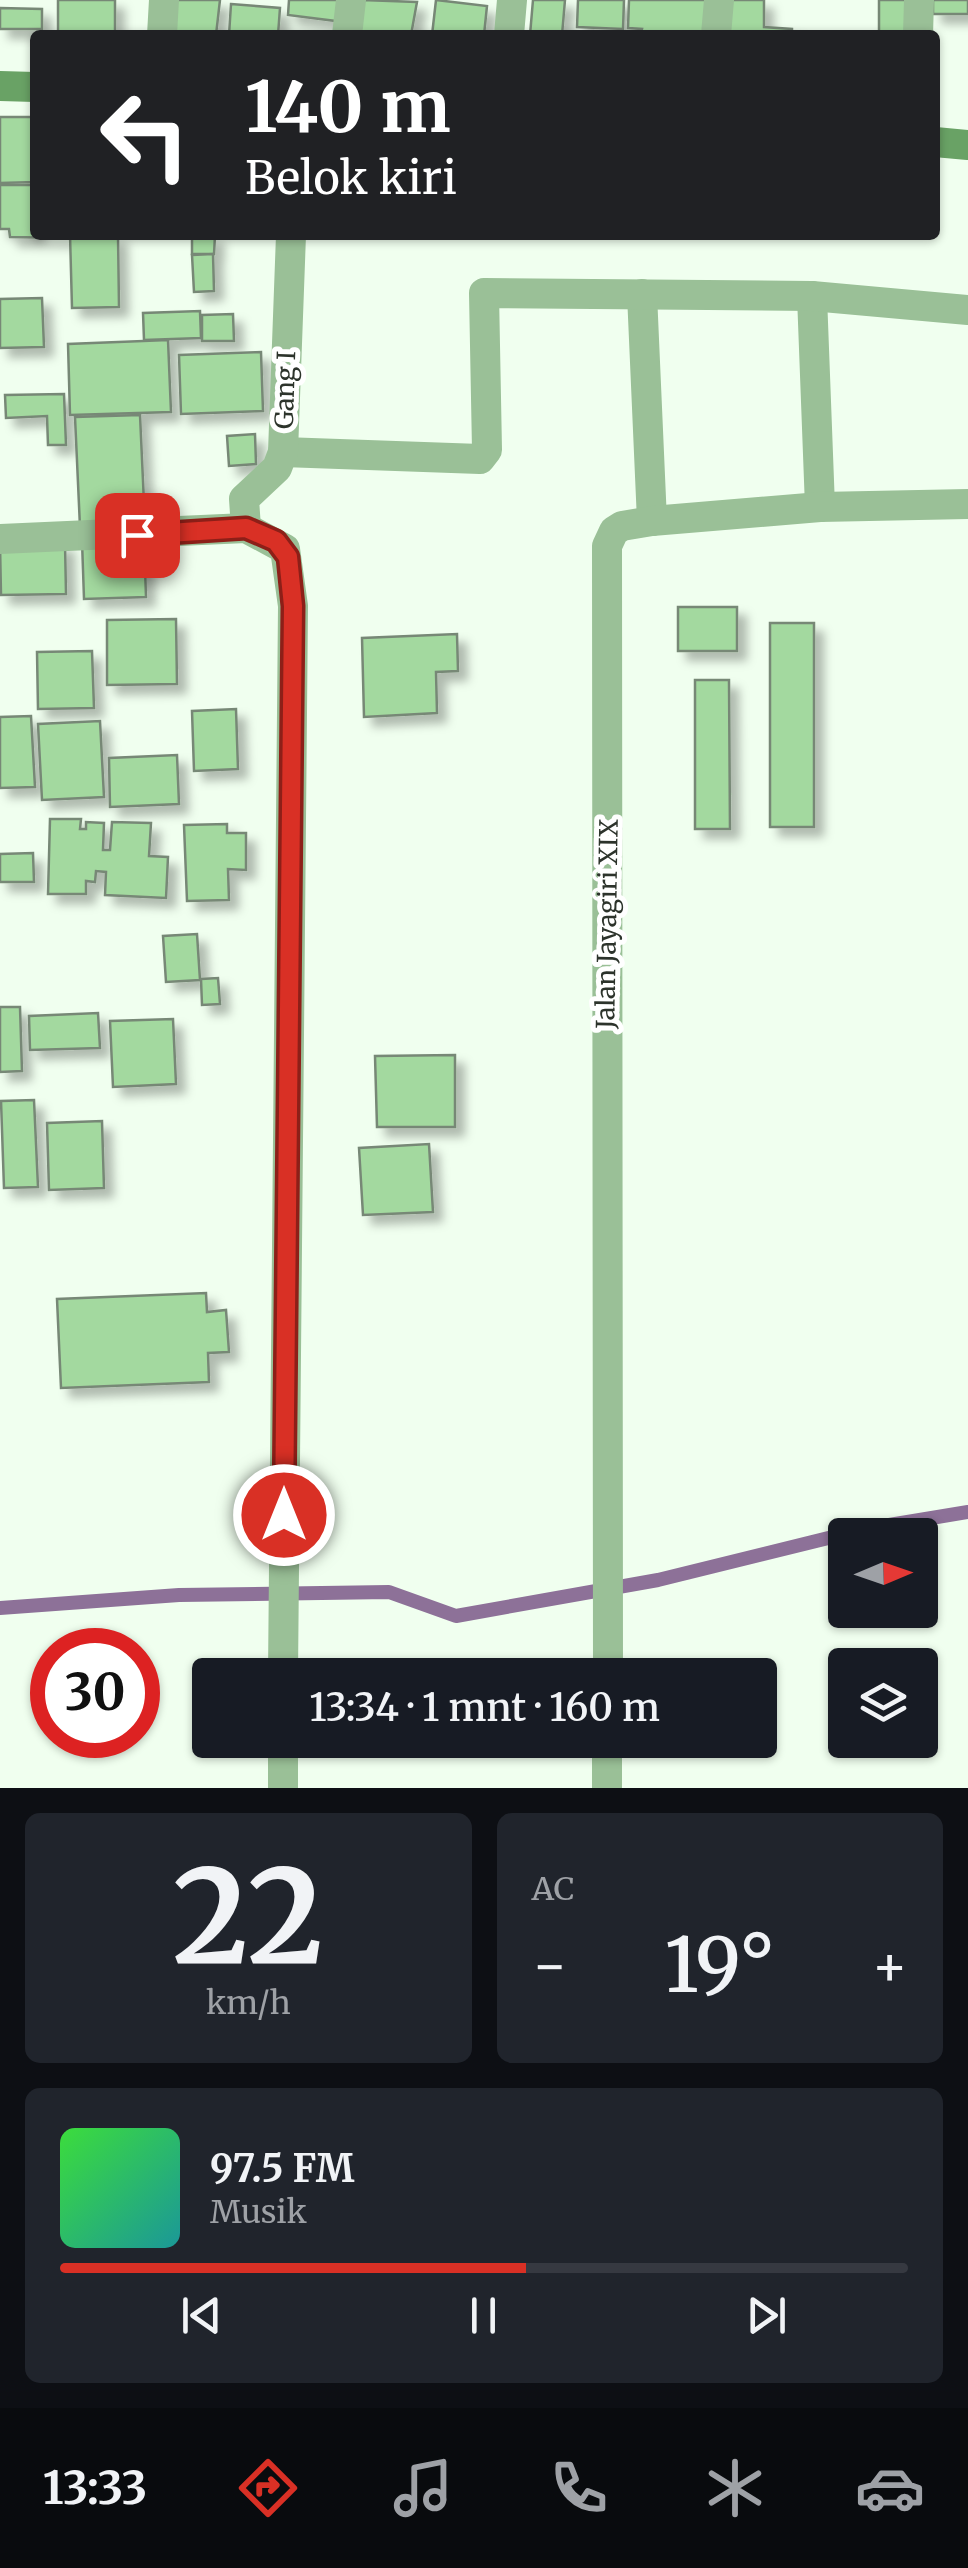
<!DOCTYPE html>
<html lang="id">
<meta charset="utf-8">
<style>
body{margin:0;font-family:Merriweather,serif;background:#20242c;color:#f1f3f6;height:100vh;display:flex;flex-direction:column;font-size:38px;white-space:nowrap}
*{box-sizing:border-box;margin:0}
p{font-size:32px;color:#9ea1a6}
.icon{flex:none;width:55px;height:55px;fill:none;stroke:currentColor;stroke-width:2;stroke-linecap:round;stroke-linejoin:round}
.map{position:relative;height:1788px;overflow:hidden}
.sheet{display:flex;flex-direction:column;gap:25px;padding:25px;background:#0d0f14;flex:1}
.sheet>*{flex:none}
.banner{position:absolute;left:30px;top:30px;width:910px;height:210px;border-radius:10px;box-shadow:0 2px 8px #0004;background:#202124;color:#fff;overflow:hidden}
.needle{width:65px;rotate:88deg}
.tools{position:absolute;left:828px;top:1518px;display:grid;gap:20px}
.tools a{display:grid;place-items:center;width:110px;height:110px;border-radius:10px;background:#171b24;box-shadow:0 2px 8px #0004;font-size:50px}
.speed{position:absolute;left:30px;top:1628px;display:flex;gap:20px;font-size:50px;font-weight:700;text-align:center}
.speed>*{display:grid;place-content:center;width:130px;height:130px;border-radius:50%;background:#171b24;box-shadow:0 2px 8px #0004;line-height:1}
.speed .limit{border:15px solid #d22;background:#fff;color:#111}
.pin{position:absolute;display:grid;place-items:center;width:85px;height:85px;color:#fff;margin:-42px;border-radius:20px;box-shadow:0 5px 15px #0006}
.me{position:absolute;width:110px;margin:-55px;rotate:0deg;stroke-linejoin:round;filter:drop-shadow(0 0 8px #0008)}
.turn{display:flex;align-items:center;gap:35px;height:210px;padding:0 50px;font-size:45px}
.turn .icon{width:130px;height:130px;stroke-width:2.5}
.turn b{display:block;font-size:70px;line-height:85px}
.big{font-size:75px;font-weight:600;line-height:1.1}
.sheet .tile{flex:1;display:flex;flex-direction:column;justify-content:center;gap:15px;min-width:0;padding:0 35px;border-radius:15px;background:#20242c}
.sheet .dial{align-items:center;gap:0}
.dial b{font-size:130px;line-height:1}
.song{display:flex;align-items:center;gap:30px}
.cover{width:120px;height:120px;border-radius:15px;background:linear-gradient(135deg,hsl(120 70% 55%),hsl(180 70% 35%))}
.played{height:10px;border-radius:5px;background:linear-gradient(90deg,#d93025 55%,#363941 55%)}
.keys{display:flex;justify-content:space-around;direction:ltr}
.heat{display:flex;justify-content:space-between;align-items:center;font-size:55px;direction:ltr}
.sheet .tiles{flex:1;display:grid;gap:25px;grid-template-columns:1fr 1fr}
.tile:last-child{grid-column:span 2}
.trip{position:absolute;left:192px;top:1658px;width:585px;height:100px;border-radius:10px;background:#171b24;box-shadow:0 2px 8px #0004;font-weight:600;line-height:100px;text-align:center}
.tab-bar{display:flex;height:160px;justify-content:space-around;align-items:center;background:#090b0e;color:#9ea1a6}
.tab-bar .icon{width:70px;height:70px}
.tab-bar .on{color:#d93025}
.tab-bar b{font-size:45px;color:#f1f3f6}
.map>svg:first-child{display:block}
</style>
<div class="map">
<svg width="968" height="1788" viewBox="0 0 968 1788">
<defs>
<filter id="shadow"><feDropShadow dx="9" dy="9" stdDeviation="5" flood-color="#0004"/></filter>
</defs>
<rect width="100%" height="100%" fill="#f0ffef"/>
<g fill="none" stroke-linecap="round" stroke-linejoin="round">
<polyline stroke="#8d7198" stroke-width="14" points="0,1608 179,1595 389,1592 456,1616 658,1580 865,1529 968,1512"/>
</g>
<g fill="#a3d99f" stroke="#778876" stroke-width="2.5" filter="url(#shadow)">
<rect x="58" y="0" width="57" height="35"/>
<polygon points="174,0 220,0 216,35 170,35"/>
<polygon points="289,0 338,0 336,21 288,15"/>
<polygon points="362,0 417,2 411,35 355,35"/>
<polygon points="436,0 487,6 484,35 432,35"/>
<polygon points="533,0 565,0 562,35 530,35"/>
<polygon points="578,0 624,0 623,29 577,27"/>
<polygon points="629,0 715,0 705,35 641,33 642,29 628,28"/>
<polygon points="726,0 764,0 764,27 792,29 792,35 725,35"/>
<polygon points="879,0 907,0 906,35 879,35"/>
<rect x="933" y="0" width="35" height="14"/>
<polygon points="231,4 280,8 278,35 229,35"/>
<polygon points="0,8 42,9 42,29 0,29"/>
<polygon points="0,117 35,117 35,182 0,183"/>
<polygon points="0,185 35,185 35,235 68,235 68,238 10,237 9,229 0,229"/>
<polygon points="70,235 118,235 119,307 72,308"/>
<polygon points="192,235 215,235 214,254 192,254"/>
<polygon points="213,254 214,291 194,292 192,255"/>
<polygon points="42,298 44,347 0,348 0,299"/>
<polygon points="200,311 201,338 144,340 143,313"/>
<polygon points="233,314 234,341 202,341 202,315"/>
<polygon points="168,340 171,412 70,415 68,344"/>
<polygon points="261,352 263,411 181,414 179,355"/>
<polygon points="64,394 66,445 48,445 47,416 6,418 5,395"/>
<polygon points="140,415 145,525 80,527 75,417"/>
<polygon points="255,434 256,464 229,466 227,436"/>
<polygon points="144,538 146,597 84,599 82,541"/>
<polygon points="65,543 66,594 1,595 0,544"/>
<rect x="678" y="607" width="59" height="44"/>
<polygon points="176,619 177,684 107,685 107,620"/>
<rect x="770" y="623" width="44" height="204"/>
<polygon points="457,634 458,671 436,672 437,713 364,717 362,638"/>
<polygon points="92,651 94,708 38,709 37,652"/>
<polygon points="695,680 729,680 730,829 695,829"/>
<polygon points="236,709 238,769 194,771 192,711"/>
<polygon points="31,716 35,787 0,788 0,717"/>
<polygon points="100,721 104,797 42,800 38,724"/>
<polygon points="177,755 179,804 110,807 109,758"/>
<polygon points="50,819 81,819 80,829 86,829 86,822 104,823 103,850 110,850 112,822 151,823 149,856 168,857 166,898 105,895 106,872 96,871 95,882 86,881 86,894 48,894"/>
<polygon points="227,824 227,833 246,833 246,870 228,869 229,900 187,901 184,825"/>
<polygon points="33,853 34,882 0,882 0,854"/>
<polygon points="197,934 200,980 166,982 163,936"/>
<polygon points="218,978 220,1004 202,1005 201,979"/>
<polygon points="0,1007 20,1007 22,1071 0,1072"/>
<polygon points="98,1013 100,1048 30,1050 29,1016"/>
<polygon points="173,1019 176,1084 113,1087 110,1021"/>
<polygon points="455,1055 455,1127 377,1127 375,1056"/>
<polygon points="34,1100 38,1187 4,1188 1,1101"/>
<polygon points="102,1121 104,1188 49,1190 47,1123"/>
<polygon points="429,1144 433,1212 363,1215 359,1148"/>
<polygon points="206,1293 207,1312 226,1310 229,1352 208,1353 209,1382 61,1388 57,1299"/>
</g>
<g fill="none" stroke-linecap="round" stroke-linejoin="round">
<g stroke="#9ac097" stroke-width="30">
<polyline points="162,35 164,0"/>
<polyline points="347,35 351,0"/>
<polyline points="509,35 512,0"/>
<polyline points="716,35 719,0"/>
<polyline points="918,35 919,0"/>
<polyline points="642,294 652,521"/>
<polyline points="812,296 820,507"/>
<polyline points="283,452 480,459 487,450 484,293 812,296 968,310"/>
<polyline points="246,528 244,499 277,468 283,452 291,235"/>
<polyline points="0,539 246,528 285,549 293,606 283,1675"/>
<polyline points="608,1675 607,546 614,531 622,526 652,521 820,507 968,504"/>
<polyline points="283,1788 283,1740"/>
<polyline points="607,1788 607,1740"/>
</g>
<g stroke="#69a265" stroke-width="30">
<polyline points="0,86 35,87"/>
<polyline points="935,142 968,145"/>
</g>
</g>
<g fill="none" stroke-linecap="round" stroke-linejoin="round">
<defs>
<polyline id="route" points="137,535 246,528 276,541 288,557 293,606 284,1515"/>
</defs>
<use href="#route" stroke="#8d1f18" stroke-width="25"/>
<use href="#route" stroke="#d93025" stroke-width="18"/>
</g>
<g text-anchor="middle" stroke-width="10" stroke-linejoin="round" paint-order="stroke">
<g font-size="25" fill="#2c332b" stroke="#fff">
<text transform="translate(285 390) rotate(-88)" y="9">Gang I</text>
<text transform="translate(607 924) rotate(-89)" y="9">Jalan Jayagiri XIX</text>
</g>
</g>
</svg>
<div class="tools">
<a><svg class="needle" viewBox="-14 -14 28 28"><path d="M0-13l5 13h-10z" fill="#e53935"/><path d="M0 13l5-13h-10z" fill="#9ea1a6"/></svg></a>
<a><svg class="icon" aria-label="layers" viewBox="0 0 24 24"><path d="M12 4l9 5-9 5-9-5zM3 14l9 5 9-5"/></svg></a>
</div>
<div class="speed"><div class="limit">30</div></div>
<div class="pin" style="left:137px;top:535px;background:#d93025"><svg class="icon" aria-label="arrive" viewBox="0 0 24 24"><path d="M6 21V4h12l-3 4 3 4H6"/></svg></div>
<svg class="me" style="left:284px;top:1515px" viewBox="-20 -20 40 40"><circle r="17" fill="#d93025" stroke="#fff" stroke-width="3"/><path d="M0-11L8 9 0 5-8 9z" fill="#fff"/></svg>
<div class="trip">13:34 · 1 mnt · 160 m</div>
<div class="banner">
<div class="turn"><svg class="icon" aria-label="left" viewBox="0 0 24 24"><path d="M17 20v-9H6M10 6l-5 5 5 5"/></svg><div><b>140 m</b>Belok kiri</div></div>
</div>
</div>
<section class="sheet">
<div class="tiles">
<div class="tile dial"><b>22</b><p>km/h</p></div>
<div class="tile"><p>AC</p>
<div class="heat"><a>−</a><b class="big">19°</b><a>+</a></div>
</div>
<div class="tile">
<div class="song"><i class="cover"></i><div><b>97.5 FM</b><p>Musik</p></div></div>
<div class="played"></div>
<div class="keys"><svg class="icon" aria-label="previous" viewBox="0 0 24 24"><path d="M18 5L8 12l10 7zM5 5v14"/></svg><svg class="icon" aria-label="pause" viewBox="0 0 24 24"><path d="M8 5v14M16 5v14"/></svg><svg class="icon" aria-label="next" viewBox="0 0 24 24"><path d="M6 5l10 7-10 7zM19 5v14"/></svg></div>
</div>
</div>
</section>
<nav class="tab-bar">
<b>13:33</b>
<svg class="icon on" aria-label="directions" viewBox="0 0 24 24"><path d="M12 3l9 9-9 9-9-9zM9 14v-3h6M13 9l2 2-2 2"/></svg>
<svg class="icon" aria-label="music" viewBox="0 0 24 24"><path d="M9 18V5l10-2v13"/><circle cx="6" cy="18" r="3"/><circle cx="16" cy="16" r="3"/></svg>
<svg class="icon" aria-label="phone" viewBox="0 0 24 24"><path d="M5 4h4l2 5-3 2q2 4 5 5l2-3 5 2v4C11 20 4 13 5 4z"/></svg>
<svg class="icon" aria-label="climate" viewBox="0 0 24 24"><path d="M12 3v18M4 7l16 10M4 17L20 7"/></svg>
<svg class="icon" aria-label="car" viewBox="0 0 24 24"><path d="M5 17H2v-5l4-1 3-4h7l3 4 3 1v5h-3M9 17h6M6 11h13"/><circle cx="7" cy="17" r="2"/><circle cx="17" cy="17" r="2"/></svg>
</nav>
